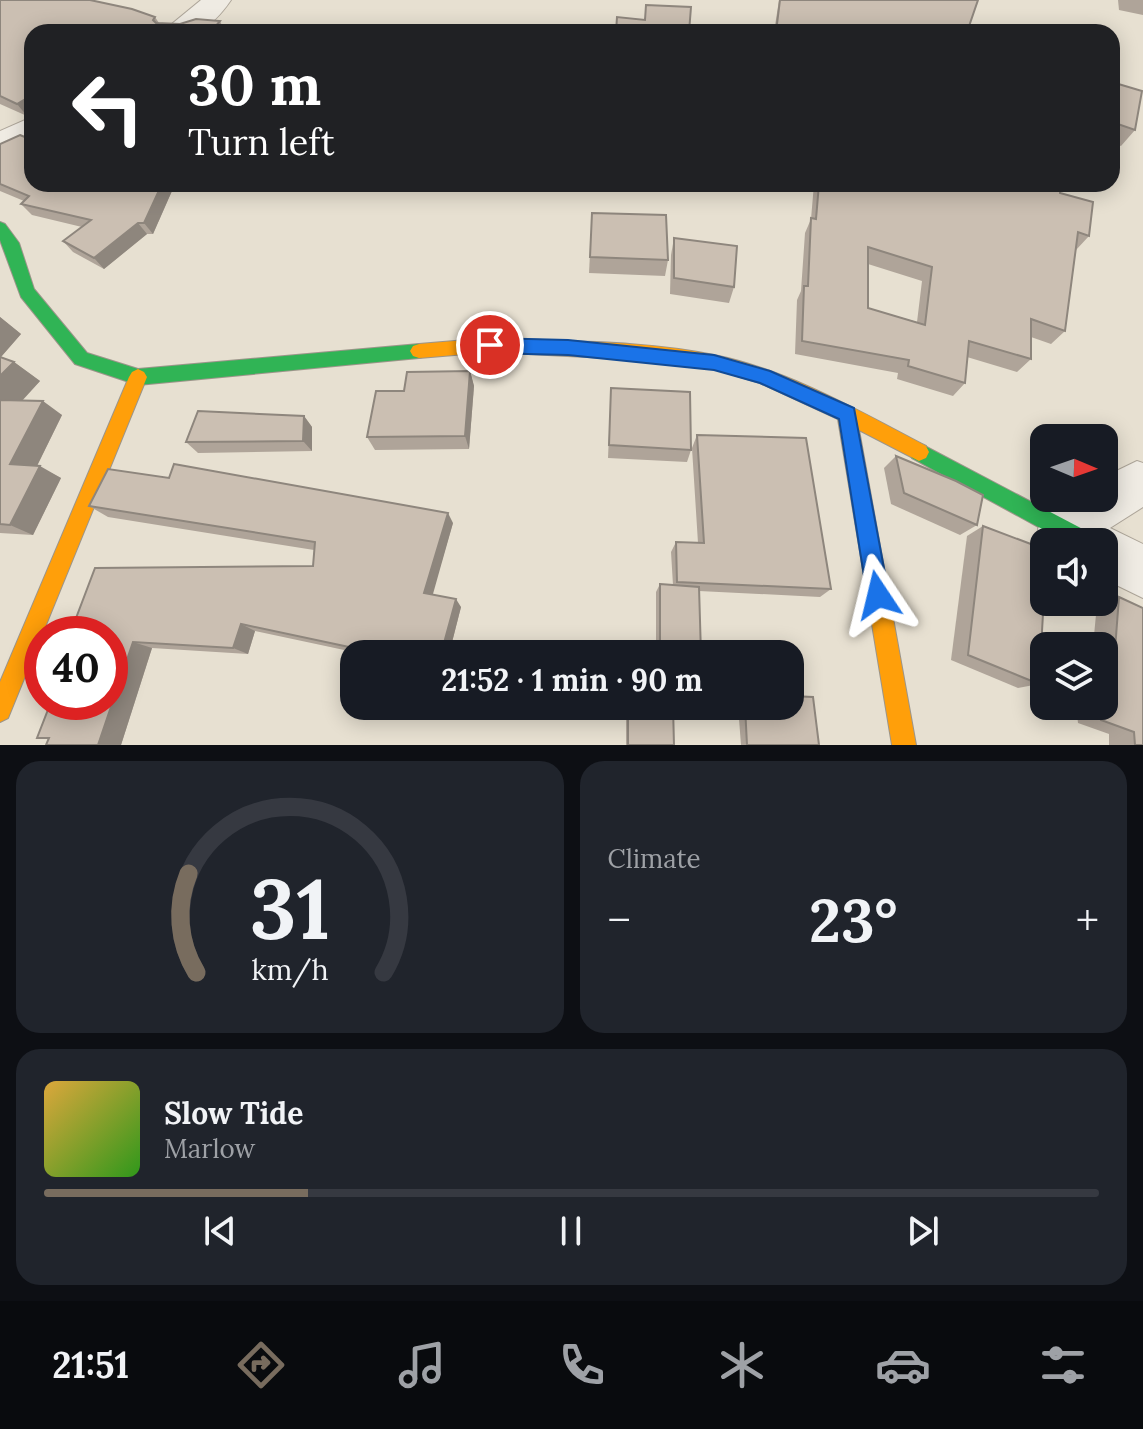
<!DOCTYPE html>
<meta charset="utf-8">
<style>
body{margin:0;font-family:Lora,serif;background:#20242c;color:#f1f3f6;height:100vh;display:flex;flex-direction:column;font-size:30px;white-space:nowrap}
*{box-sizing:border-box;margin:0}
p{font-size:26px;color:#9ea1a6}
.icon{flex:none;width:44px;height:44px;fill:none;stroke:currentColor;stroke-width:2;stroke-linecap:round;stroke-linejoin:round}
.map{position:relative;height:745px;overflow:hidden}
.side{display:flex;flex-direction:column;gap:16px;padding:16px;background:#0d0f14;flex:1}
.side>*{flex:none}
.top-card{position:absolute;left:24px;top:24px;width:1096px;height:168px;border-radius:24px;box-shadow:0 4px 20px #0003;background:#202124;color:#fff;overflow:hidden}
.needle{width:52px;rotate:92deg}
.buttons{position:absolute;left:1030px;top:424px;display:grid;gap:16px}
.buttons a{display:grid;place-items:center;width:88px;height:88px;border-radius:16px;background:#171b24;box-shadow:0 4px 20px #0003;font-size:40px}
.speed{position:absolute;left:24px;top:616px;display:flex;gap:16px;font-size:40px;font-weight:700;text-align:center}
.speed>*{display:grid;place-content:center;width:104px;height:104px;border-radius:50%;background:#171b24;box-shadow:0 4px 20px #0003;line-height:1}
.speed .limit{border:12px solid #d22;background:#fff;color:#111}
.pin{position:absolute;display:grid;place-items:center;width:68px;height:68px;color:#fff;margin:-34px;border:4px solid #fff;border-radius:50%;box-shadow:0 2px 8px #0007}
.me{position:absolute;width:88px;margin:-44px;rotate:350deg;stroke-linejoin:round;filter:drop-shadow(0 0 6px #0008)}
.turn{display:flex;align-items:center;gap:28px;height:168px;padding:0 32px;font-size:36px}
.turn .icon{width:104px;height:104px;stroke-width:2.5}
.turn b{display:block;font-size:56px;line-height:68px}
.big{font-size:60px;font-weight:700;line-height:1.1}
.side .tile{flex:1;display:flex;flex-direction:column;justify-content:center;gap:12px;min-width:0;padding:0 28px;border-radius:24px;background:#20242c}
.side .dial{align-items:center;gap:0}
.dial svg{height:208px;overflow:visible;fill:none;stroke:#363941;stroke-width:7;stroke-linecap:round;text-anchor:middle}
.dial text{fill:#f1f3f6;stroke:none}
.song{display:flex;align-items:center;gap:24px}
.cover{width:96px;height:96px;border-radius:12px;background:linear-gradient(135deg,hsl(40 70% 55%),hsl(110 70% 35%))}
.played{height:8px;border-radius:4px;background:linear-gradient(90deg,#786c5e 25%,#363941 25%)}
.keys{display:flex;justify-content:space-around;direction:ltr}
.heat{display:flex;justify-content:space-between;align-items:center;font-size:44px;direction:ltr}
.side .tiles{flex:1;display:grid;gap:16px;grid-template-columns:1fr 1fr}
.tile:last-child{grid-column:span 2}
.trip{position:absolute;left:340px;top:640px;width:464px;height:80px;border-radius:24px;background:#171b24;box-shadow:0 4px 20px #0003;font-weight:700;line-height:80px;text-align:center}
.menu{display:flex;height:128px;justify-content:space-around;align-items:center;background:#090b0e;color:#9ea1a6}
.menu .icon{width:56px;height:56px}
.menu .active{color:#786c5e}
.menu b{font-size:36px;color:#f1f3f6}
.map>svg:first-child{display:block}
</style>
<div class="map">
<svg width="1143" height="745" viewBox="0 0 1143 745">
<rect width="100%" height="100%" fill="#e7e0d1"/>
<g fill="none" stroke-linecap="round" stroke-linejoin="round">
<defs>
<g id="street">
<path d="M201 0H231C209 32 198 32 162 32Z"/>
<polygon points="32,117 32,143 0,157 0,131"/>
<path d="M1137 461 1143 463V507L1110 528 1143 544V598L1104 579V542L1044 544 1038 529C1052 496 1072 498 1104 498V477Z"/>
</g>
<g id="fast">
<polygon points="0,222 5,224 19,243 34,289 87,353 138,369 419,344 425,346 428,351 425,356 419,358 138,385 75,364 21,297 0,240"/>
<polygon points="919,443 1094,535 1097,542 1066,542 912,458 909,452 912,446"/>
</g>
<g id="slow">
<path d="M490 338C564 342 641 340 714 355 789 370 859 411 926 446L929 452 926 458 919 461 859 430 916 745H892L838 419 760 383 714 369 646 360 490 352 419 358 413 356 410 351 413 346 419 344Z"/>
<polygon points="138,369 144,372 147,377 8,718 0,722 0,682 129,377 132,372"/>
</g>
</defs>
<use href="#street" stroke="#ada599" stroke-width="2"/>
<use href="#fast" stroke="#9c958a" stroke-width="2"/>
<use href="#slow" stroke="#9c958a" stroke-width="2"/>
<use href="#street" fill="#efebe3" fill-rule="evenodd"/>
<use href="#fast" fill="#30b455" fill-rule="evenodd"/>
<use href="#slow" fill="#ff9f0a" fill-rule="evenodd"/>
</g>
<g fill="#afa499" fill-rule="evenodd">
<polygon points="0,0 155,17 159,23 180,24 220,21 223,28 32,32 27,116 0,104"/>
<polygon points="779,0 978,0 967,32 774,32"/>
<polygon points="1118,0 1143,0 1143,15 1119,10"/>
<polygon points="1115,83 1135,130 1121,146 1112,143 1112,87"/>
<polygon points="0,144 32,184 175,184 153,234 147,234 104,269 73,252 63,241 82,227 32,215 21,204 24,201 0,191"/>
<path d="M814 184H1060V193L1089 236 1076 250 1065 331 1051 344 1031 337V359L1017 372 967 357 965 383 953 396 897 379 898 373 795 354 797 300 801 291 805 233 811 219ZM868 264 922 281 917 322 868 308Z"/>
<polygon points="592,213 668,260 665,276 589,273"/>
<polygon points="674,238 734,287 729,303 670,294 671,255"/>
<polygon points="0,317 21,334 1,357 14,362 40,381 22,401 62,415 37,466 61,478 33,535 0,533"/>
<polygon points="470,371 474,386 469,449 375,450 367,437 404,391"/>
<polygon points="611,388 691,450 687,462 608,458"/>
<polygon points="304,416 312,427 312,451 198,453 186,442"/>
<polygon points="697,435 831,589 820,597 699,591 701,654 656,654 656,592 660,584 673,585 671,552 676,542 698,543 692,448"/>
<polygon points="896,456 977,525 960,535 891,504 884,468"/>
<polygon points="89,506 453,523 432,594 461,607 449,654 363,654 255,631 248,654 152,648 121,745 46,745 48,739 37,738 110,634 313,566 314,550 108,517"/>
<polygon points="983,526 1039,684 1018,688 951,660 967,536"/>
<polygon points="1119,597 1143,745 1109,745 1109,734 1078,723 1076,706 1104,706 1104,646 1093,646 1097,604"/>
<polygon points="626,706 673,706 674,745 626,745"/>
<polygon points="738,706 790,706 819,745 741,745"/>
</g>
<g fill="#8e867d">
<polygon points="32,95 32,113 27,116 17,104"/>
<polygon points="162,184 175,184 153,234 144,223"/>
<polygon points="138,223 147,234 104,269 94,258"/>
<polygon points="0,317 21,334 0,358"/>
<polygon points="14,362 40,381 5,419 0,416 0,376"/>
<polygon points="470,371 474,386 469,449 465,436"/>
<polygon points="43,401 62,415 32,476 10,464"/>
<polygon points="304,416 312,427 312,451 303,441"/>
<polygon points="40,466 61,478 33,535 10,525"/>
<polygon points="448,513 453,523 431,601 424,593"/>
<polygon points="456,599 461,607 449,654 441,654"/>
<polygon points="241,624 255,631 248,654 233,648"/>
<polygon points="133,642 152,648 121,745 98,745"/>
</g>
<g fill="#cbbfb2" stroke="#8e867d" stroke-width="2" fill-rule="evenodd">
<polygon points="0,0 90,0 132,9 155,17 153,20 156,23 180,24 196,19 220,21 215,27 245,32 32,32 32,95 17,104 0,96"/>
<polygon points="780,0 978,0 967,32 776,32"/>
<polygon points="646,5 691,7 689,32 616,32 617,17 645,20"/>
<polygon points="1115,83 1142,91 1135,130 1112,122 1112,89"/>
<polygon points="20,135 32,140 32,184 162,184 144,223 138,223 94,258 63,241 91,220 21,204 29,196 0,184 0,144"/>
<path d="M819 184H1060V193L1093 202 1089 236 1078 232 1065 331 1031 319V359L969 341 965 383 908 366 909 360 802 341 804 286H808L811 218 816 219ZM868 247 932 267 925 325 868 308Z"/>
<polygon points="592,213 666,215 668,260 590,257"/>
<polygon points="674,238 737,246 734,287 674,278"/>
<polygon points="0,357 14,362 0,376"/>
<polygon points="470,371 465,436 367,437 376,391 404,391 407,372"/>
<polygon points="611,388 690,392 691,450 609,445"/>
<polygon points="0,400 43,401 10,464 40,466 10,525 0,524"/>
<polygon points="198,411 304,416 303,441 186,442"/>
<polygon points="697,435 806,438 831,589 677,582 676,542 704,543"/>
<polygon points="896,456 956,481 983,495 977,525 904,493"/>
<polygon points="174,464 448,513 424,593 456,599 441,654 382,654 241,624 233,648 133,642 98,745 46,745 49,738 37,738 51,702 110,702 110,634 70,634 95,568 313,566 315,542 89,506 108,469 169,478"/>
<polygon points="983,526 1044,549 1044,596 1039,684 968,655"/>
<polygon points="660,584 699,587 701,654 660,654"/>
<polygon points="1119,597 1143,608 1143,745 1135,745 1134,732 1101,720 1100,706 1104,706 1104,687 1112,689"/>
<polygon points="790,696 813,697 819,745 747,745 745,706 790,706"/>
<polygon points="628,706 673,706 674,745 628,745"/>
</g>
<polygon fill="#1a73e8" stroke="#114b97" stroke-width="2" points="490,338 568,340 714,355 770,371 854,408 889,595 886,602 878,606 870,602 867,595 839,419 760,383 714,370 568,355 490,353 481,345"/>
</svg>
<div class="buttons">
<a><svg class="needle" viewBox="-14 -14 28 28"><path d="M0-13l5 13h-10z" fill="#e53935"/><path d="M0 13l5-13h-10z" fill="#9ea1a6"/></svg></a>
<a><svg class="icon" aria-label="sound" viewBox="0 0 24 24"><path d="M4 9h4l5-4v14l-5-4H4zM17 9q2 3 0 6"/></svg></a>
<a><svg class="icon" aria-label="layers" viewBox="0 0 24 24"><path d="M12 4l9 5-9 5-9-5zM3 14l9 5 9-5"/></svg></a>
</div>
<div class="speed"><div class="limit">40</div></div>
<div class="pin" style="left:490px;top:345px;background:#d93025"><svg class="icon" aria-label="arrive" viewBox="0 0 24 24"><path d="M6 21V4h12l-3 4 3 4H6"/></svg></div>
<svg class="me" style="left:878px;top:595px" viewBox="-20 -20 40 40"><path d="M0-17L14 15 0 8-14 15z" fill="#1a73e8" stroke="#fff" stroke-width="4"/></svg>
<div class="trip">21:52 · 1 min · 90 m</div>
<div class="top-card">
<div class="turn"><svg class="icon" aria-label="left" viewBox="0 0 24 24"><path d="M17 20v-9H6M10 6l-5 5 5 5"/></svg><div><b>30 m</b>Turn left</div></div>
</div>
</div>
<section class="side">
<div class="tiles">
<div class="tile dial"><svg viewBox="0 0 100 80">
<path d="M14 69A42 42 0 1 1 86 69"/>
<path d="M14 69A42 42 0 0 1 11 31" stroke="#786c5e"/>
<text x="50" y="56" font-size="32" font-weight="700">31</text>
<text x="50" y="72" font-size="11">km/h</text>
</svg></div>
<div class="tile"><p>Climate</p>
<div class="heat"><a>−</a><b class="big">23°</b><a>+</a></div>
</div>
<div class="tile">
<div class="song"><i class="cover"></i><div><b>Slow Tide</b><p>Marlow</p></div></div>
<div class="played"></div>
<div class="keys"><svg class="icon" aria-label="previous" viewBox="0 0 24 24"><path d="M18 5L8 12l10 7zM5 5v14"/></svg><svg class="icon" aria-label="pause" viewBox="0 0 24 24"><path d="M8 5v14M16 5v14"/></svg><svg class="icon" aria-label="next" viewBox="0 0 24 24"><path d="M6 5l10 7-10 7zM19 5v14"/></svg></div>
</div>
</div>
</section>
<nav class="menu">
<b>21:51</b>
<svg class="icon active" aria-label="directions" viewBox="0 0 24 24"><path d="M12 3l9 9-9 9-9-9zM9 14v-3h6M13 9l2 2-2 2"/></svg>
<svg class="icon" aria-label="music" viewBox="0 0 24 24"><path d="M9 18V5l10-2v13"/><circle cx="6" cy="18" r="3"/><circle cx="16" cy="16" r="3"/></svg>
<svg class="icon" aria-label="phone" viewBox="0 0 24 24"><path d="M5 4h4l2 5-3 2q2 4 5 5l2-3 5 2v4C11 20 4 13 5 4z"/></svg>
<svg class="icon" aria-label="climate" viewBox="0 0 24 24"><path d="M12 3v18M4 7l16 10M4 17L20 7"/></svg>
<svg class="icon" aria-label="car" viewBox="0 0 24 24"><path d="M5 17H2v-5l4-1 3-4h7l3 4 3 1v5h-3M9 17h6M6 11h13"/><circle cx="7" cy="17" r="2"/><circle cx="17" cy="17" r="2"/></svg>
<svg class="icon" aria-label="filters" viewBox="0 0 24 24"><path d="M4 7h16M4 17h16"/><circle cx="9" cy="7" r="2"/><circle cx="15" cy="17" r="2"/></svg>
</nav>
